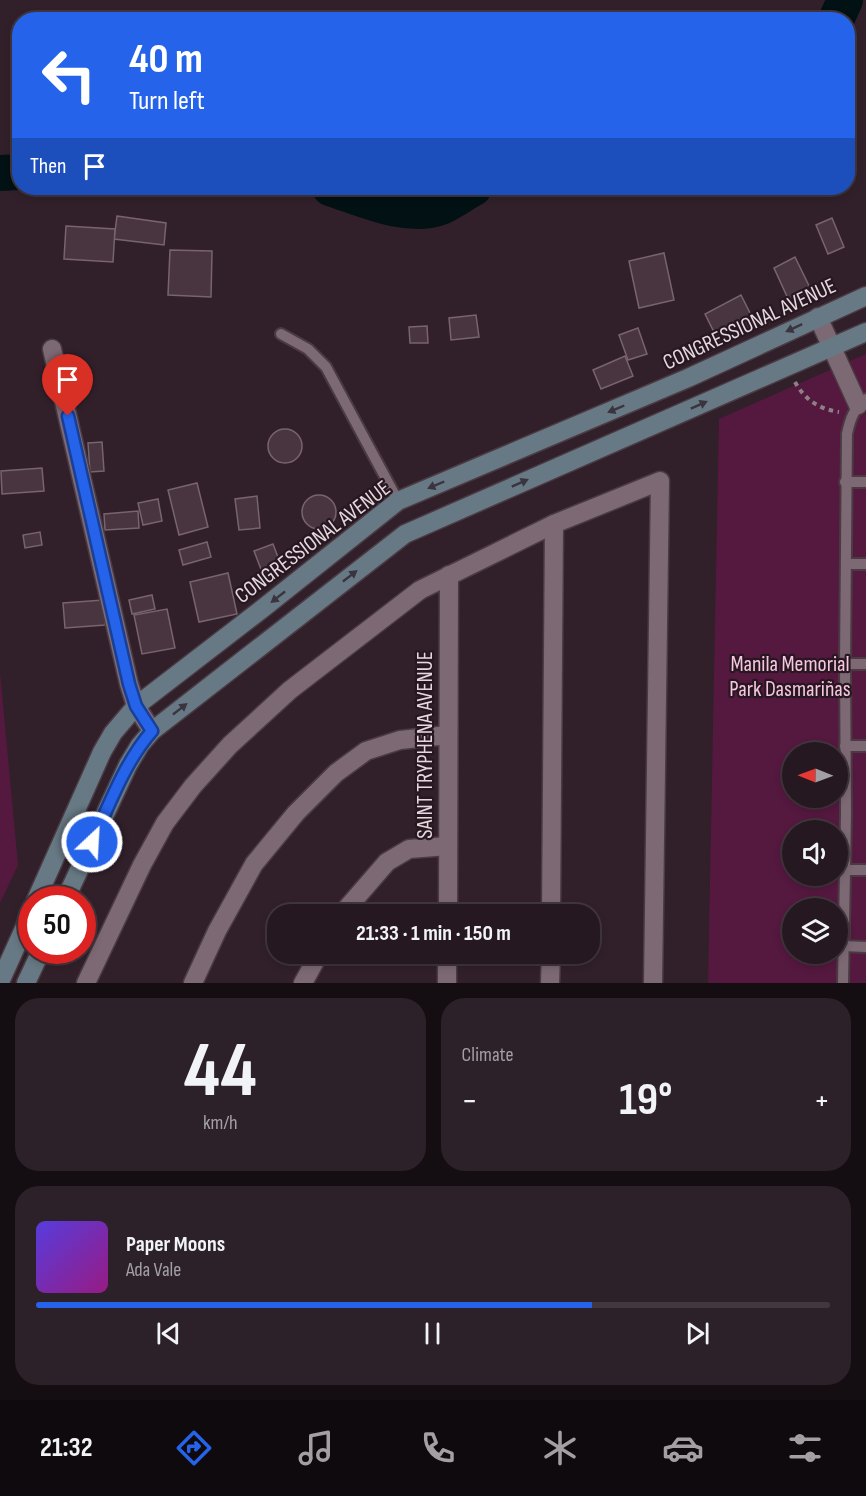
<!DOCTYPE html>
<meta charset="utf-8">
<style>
body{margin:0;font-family:"Sofia Sans Condensed",sans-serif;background:#2d2129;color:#f1f3f6;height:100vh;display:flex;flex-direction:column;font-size:22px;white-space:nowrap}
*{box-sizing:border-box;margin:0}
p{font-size:20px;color:#a3a0a5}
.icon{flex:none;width:33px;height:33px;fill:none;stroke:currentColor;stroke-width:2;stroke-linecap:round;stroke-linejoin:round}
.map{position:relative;height:983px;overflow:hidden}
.side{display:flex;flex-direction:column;gap:15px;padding:15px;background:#140d12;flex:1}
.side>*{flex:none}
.hud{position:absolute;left:12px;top:12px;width:843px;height:183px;border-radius:24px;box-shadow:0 3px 9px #0003,0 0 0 2px #42373e;background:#2563eb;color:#fff;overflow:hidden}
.needle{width:39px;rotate:271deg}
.fabs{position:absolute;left:782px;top:742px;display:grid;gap:12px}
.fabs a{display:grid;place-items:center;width:66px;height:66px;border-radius:50%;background:#251820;box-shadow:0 3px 9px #0003,0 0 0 2px #42373e;font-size:30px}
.speed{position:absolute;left:18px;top:886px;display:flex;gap:12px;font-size:30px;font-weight:700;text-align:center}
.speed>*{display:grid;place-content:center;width:78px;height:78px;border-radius:50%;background:#251820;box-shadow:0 3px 9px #0003,0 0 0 2px #42373e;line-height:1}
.speed .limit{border:9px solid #d22;background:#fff;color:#111}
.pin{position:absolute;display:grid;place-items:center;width:51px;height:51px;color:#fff;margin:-62px -26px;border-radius:50% 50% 50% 0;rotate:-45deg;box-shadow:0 0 6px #0007}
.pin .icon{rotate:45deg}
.me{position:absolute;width:66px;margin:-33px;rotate:25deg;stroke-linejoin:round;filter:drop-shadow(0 0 4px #0008)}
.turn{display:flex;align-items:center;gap:21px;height:126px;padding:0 18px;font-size:27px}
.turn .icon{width:78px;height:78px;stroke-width:2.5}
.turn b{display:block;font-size:42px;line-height:51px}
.then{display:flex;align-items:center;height:57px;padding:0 18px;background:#0003;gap:12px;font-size:22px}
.big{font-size:45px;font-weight:700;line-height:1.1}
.side .card{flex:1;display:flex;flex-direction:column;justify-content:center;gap:9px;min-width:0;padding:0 21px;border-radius:24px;background:#2d2129}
.side .dial{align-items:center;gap:0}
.dial b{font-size:78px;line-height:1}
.song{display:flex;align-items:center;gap:18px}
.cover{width:72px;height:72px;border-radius:9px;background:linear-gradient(135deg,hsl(250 70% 55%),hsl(310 70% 35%))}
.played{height:6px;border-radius:3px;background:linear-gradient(90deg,#2563eb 70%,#42373e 70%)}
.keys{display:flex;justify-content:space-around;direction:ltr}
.heat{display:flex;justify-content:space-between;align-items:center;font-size:33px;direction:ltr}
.side .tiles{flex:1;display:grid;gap:15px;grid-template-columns:1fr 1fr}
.card:last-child{grid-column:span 2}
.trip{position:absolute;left:267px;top:904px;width:333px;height:60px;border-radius:24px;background:#251820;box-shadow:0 3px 9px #0003,0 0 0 2px #42373e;font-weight:700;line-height:60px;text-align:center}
.tab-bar{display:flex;height:96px;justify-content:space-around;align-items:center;background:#0f0a0d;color:#a3a0a5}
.tab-bar .icon{width:42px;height:42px}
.tab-bar .selected{color:#2563eb}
.tab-bar b{font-size:27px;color:#f1f3f6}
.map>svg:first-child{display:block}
</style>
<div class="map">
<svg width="866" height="983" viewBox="0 0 866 983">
<rect width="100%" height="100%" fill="#31202a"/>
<g fill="#55183f" fill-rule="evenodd">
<path d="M866 354V983H708L719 419ZM792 753H837V798H792ZM792 831H837V876H792ZM792 909H837V954H792Z"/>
<polygon points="0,673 18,865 0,903"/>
</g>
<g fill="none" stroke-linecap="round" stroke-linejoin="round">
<g stroke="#011114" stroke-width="36">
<polyline points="836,20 845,0"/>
<polyline points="0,173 20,172"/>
<path d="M330 188C361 198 408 220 441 207 452 202 463 194 474 188"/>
</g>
</g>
<g fill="#48353f" stroke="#78636e" stroke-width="1.5">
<polygon points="117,216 166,223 164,245 114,239"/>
<polygon points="832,218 844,247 828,254 816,225"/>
<polygon points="66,226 115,229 113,262 64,259"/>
<polygon points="170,250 212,251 211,297 168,295"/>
<polygon points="664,253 674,300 639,308 629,261"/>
<polygon points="795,257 812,292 790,303 774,268"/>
<polygon points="741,295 756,325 720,344 705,314"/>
<polygon points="476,315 479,337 451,340 449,318"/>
<polygon points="427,326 428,343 410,343 409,327"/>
<polygon points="638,328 647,354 628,360 619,335"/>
<polygon points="625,356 633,376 601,389 593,370"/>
<circle cx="285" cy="446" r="17"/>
<polygon points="102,442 104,471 90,472 88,443"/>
<polygon points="42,468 44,491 2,494 1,471"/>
<polygon points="197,483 208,527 179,535 168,490"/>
<circle cx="319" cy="512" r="17"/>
<polygon points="257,496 260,528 239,530 235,499"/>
<polygon points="158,499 162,521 143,525 138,503"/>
<polygon points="138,511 139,528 105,530 104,514"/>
<polygon points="40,532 42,545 25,548 23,535"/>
<polygon points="207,542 211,557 183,565 179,550"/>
<polygon points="273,544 284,573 265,580 254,551"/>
<polygon points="228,573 237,614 199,622 190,582"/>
<polygon points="152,595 155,609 132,614 129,600"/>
<polygon points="103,600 105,625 65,628 63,603"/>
<polygon points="167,609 175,648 142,654 134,615"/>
</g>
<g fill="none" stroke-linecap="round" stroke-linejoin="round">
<defs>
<g id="service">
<polyline points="281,334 308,349 326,367 398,501"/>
<polyline points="845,482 866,482"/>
<polyline points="847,564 866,564"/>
<polyline points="845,664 866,664"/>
<polyline points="845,746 866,746"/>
<polyline points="845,870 866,870"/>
<polyline points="843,946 866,947"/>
<path d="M843 983 846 813 845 664 847 434C850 419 854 408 866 399"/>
</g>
<g id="minor">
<polyline points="818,317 858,405"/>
<polyline points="52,349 129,684 136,706 152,731"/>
<polyline points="341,915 387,862 409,849 448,846"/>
<polyline points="448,915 449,575"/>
<polyline points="551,915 554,524"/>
<polyline points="86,983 142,865 165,823 193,786 230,745 290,690 420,590 554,524 660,481 653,983"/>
<polyline points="193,983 217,931 254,864 296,813 336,773 366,751 400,740 448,735"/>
<polyline points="303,983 319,954"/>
<polyline points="447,983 447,954"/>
<polyline points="550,983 551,954"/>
</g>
<g id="secondary">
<polyline points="36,900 102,752 113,733 136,706 262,609 398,501 688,378 866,296"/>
<polyline points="65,900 128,765 140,745 152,731 405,534 866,332"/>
<polyline points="0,982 32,911"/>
<polyline points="26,983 41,951"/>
</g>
</defs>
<use href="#service" stroke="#4a3b43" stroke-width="14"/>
<use href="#minor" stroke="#4a3b43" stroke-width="21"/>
<use href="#secondary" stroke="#4a3b43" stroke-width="21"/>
<path stroke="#8e8088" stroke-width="4" stroke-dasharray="4.5 4.5" stroke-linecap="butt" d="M795 382C805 400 819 409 839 412"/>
<use href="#service" stroke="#7d6974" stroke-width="10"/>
<use href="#minor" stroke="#7d6974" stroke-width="18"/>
<use href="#secondary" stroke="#677984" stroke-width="18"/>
</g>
<defs><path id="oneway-solid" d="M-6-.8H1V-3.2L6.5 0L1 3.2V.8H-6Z" transform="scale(1.5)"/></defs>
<g fill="#3a343e">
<use href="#oneway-solid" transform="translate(794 328) rotate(155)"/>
<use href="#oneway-solid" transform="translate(699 405) rotate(-24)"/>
<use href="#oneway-solid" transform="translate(616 409) rotate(157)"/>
<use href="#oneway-solid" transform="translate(520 483) rotate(-24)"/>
<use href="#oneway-solid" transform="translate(436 485) rotate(157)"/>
<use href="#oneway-solid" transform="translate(350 576) rotate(-38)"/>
<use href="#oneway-solid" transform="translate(278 597) rotate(142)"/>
<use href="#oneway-solid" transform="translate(180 709) rotate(-38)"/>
</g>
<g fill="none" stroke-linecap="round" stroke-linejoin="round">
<defs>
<path id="route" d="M68 416 129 684 136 706 152 731C124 763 110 804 92 842"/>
</defs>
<use href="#route" stroke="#184099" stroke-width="15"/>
<use href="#route" stroke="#2563eb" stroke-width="10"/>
</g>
<g text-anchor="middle" stroke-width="4.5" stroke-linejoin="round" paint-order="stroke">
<g font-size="22" fill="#e5d9df" stroke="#271720">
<text transform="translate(749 323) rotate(-25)" y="8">CONGRESSIONAL AVENUE</text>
<text transform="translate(312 541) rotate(-37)" y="8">CONGRESSIONAL AVENUE</text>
<text transform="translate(424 745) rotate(-90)" y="8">SAINT TRYPHENA AVENUE</text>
</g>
<g font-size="22" fill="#f7c7e1" stroke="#271720">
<text x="790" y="671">Manila Memorial<tspan x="790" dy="25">Park Dasmariñas</tspan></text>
</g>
</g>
</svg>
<div class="fabs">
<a><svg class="needle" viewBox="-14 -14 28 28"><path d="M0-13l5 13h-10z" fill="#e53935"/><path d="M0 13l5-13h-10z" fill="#a3a0a5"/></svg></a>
<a><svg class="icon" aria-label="sound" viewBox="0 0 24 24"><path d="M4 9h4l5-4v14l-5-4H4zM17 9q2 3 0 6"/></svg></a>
<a><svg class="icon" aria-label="layers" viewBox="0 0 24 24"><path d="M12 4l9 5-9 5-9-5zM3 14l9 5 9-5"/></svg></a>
</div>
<div class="speed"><div class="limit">50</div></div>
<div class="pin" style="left:68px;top:416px;background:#d93025"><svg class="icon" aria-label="arrive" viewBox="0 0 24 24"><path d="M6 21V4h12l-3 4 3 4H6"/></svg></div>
<svg class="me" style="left:92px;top:842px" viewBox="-20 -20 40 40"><circle r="17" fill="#2563eb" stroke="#fff" stroke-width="3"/><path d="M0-11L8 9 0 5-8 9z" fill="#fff"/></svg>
<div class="trip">21:33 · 1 min · 150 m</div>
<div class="hud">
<div class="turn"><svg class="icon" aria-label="left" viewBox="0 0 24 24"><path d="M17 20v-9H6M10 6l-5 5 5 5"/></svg><div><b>40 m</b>Turn left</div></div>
<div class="then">Then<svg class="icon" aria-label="arrive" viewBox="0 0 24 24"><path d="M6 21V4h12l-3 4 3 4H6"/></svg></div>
</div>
</div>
<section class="side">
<div class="tiles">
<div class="card dial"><b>44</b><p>km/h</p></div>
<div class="card"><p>Climate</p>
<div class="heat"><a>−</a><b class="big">19°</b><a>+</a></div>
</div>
<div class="card">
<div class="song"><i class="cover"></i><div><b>Paper Moons</b><p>Ada Vale</p></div></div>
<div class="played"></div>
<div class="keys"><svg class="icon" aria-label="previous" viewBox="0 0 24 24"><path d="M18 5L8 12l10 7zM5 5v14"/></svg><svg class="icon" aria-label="pause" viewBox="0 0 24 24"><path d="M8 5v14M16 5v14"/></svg><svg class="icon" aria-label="next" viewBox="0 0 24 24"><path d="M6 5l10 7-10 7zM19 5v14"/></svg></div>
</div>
</div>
</section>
<nav class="tab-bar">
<b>21:32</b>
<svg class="icon selected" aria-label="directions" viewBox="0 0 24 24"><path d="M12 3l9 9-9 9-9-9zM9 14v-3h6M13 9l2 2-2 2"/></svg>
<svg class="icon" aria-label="music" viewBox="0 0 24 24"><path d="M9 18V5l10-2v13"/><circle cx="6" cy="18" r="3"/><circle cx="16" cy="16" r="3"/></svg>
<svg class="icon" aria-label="phone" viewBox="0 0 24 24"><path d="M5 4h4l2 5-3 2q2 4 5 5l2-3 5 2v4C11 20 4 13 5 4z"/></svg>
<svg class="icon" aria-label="climate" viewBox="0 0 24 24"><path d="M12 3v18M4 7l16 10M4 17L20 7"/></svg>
<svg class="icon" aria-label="car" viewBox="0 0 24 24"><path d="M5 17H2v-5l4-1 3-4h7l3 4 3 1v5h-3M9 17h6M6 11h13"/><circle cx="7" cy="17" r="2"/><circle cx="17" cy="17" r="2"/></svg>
<svg class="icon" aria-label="filters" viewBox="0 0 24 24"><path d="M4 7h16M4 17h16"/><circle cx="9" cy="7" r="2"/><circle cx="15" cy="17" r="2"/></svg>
</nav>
